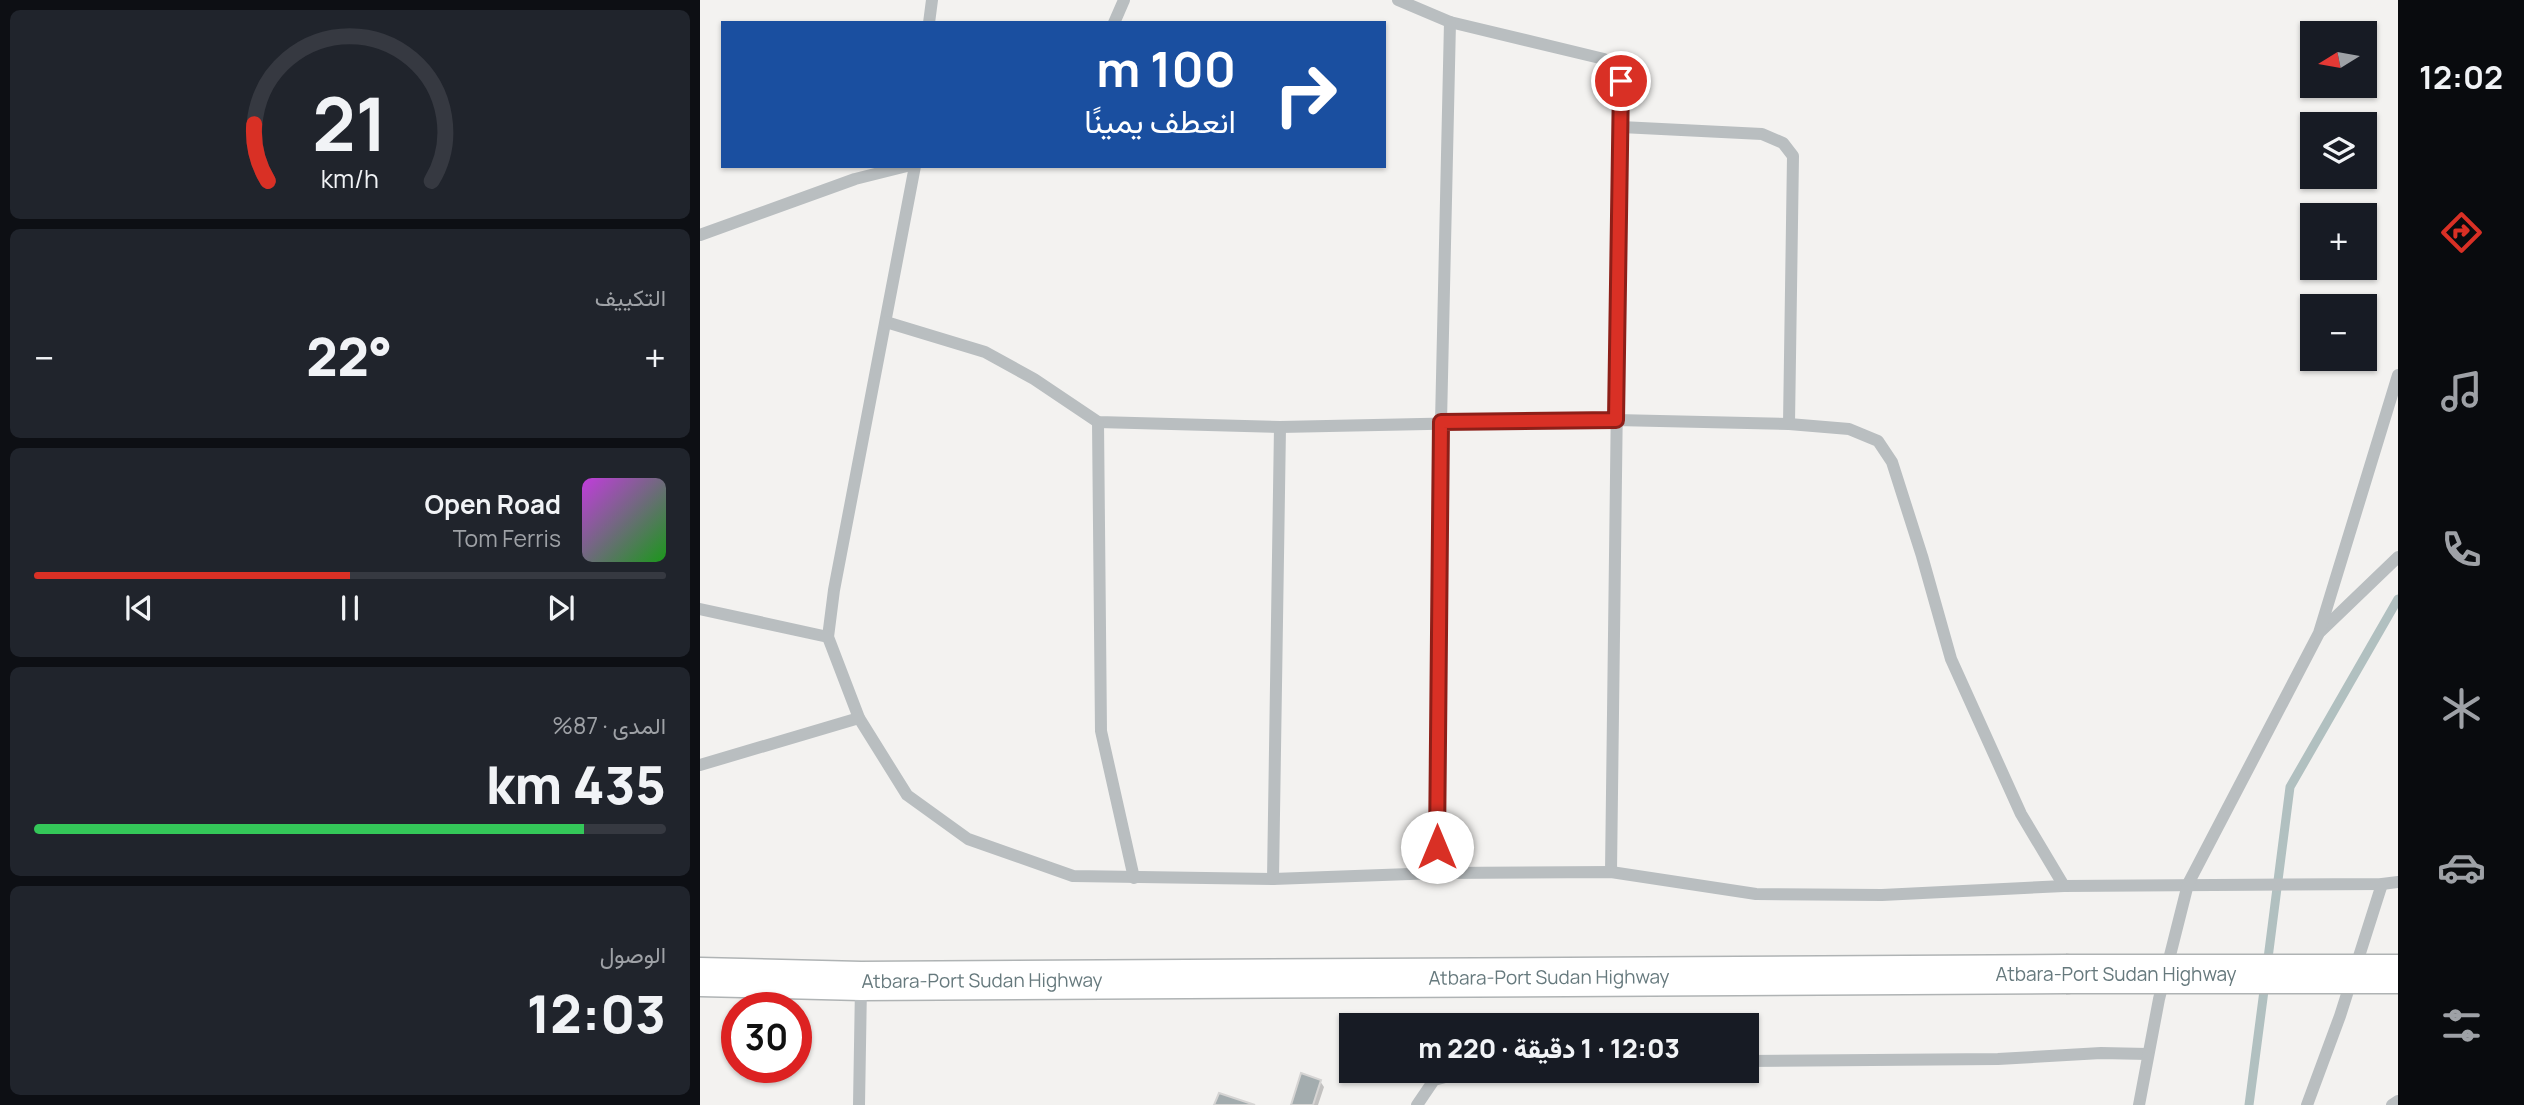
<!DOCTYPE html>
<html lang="ar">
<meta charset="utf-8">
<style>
body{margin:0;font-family:Manrope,Vazirmatn,sans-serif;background:#20242c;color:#f1f3f6;direction:rtl;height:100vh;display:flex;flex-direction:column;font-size:26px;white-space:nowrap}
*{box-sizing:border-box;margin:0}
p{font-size:23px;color:#9ea1a6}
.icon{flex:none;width:38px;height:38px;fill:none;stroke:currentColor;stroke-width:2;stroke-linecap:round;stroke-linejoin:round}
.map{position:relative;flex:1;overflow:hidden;direction:ltr}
.sheet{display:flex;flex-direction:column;gap:10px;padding:10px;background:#0d0f14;width:700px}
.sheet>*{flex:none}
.top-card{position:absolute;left:21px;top:21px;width:665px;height:147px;border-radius:0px;box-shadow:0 2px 5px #0004;direction:rtl;background:#1a4fa0;color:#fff;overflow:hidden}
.needle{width:46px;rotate:259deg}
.tools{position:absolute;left:1600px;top:21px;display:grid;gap:14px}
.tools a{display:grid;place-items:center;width:77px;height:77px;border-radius:0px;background:#171b24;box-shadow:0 2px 5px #0004;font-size:35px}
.speed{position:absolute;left:21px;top:992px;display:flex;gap:14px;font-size:35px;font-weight:700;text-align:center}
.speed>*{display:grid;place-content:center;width:91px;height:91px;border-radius:50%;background:#171b24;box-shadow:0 2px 5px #0004;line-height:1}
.speed .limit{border:10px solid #d22;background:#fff;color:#111}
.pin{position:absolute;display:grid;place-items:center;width:60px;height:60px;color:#fff;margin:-30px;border:4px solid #fff;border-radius:50%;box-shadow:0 2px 7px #0007}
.me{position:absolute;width:77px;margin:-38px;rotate:0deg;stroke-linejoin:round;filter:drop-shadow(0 0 5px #0008)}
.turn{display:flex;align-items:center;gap:24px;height:147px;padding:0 35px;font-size:32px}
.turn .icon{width:91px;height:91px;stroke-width:2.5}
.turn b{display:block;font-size:49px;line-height:60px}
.big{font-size:52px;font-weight:800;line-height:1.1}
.sheet .widget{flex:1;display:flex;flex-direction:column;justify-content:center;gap:10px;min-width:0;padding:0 24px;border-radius:10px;background:#20242c}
.sheet .dial{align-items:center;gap:0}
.dial svg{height:182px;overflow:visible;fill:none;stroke:#363941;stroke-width:7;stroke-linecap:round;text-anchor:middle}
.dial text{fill:#f1f3f6;stroke:none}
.song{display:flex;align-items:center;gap:21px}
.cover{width:84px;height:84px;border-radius:10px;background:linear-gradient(135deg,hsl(290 70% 55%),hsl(120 70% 35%))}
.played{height:7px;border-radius:4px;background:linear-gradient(90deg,#d93025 50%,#363941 50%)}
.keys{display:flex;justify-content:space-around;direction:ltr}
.heat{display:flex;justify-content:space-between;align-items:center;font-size:38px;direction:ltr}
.charge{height:10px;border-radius:5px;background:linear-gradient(90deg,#34c759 87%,#363941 0)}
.trip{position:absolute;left:639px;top:1013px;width:420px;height:70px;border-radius:0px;background:#171b24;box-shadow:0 2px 5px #0004;font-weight:800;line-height:70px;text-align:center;direction:rtl}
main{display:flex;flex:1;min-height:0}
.dock{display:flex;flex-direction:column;width:126px;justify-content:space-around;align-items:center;background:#090b0e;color:#9ea1a6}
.dock .icon{width:49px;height:49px}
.dock .active{color:#d93025}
.dock b{font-size:32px;color:#f1f3f6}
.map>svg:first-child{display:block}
</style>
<main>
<nav class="dock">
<b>12:02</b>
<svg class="icon active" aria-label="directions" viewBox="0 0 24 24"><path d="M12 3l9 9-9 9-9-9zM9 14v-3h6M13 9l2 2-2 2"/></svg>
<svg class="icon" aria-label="music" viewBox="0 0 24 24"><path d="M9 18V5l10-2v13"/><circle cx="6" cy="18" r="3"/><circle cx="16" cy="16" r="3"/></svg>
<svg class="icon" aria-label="phone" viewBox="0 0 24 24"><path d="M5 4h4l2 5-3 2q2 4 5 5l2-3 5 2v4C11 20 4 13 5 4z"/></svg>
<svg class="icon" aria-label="climate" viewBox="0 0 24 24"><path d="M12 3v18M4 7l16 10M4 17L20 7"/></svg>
<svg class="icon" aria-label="car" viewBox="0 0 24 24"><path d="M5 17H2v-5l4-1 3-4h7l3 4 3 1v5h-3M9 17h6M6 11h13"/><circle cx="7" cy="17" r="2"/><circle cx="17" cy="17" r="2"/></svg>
<svg class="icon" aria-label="filters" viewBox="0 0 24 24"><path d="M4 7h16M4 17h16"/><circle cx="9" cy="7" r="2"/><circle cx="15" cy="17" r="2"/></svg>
</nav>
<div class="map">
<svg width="1698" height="1105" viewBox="0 0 1698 1105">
<rect width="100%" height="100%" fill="#f3f2f0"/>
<polygon fill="#0003" points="620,1081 624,1087 618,1105 593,1105"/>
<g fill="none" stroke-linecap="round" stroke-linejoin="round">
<g stroke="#b1c0c0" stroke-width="9">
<polyline points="1567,966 1590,787 1698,599"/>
<polyline points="1549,1105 1565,983"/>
</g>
</g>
<g fill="#a3acae" stroke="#d5d4d3" stroke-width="2">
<polygon points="601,1073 621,1080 613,1105 591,1105"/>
<polygon points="519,1093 555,1105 514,1105"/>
</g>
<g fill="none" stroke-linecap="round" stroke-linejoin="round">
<defs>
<g id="highway">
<path id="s1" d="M0 977 161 981 1366 974"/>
</g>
</defs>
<use href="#highway" stroke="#afb3b4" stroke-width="41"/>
<g stroke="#b9bec0" stroke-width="12">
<polyline points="698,0 750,22 904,59 915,67 921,81 911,872"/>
<polyline points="229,23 232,0"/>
<polyline points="414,23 424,0"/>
<polyline points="921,127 1062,134 1083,143 1093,156 1089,424"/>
<polyline points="215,166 134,590 128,637 159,718 207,795 268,839 373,876 573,879 737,873 911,872 1056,894 1182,895 1364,886 1682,884 1698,882"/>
<polyline points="0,235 155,179 207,166"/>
<polyline points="186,322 285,352 334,379 398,422 580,427 916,420 1089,424 1149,429 1178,441 1192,462 1222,556 1251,659 1321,814 1364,886"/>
<polyline points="398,422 401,731 434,878"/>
<polyline points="0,609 128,637"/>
<polyline points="1621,631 1698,557"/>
<polyline points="0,765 159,718"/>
<polyline points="737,873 741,422 750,22"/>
<polyline points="573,879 580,427"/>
<polyline points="1046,1061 1298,1059 1401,1053 1448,1054"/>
<polyline points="159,1105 161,986"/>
<polyline points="717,1105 734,1080 768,1071"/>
<polyline points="1439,1105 1459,999 1488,884 1619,633 1698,375"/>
<polyline points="1607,1105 1640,1016 1682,884"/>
<polyline points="1692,1105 1698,1101"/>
</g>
<use href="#highway" stroke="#fff" stroke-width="38"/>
<defs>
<polyline id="highway-bridge" points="1366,974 1698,974"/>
</defs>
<use href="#highway-bridge" stroke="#afb3b4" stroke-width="41" stroke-linecap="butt"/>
<use href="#highway-bridge" stroke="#fff" stroke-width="38"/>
</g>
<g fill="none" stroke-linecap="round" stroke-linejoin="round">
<defs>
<polyline id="route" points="737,847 741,422 916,420 921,81"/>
</defs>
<use href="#route" stroke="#8d1f18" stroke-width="18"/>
<use href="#route" stroke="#d93025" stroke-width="12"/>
</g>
<g text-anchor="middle" stroke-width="7" stroke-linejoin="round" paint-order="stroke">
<g font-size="19" fill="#66797d" stroke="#fff">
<text x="1416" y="981">Atbara-Port Sudan Highway</text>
<text dy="7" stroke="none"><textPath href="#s1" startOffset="849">Atbara-Port Sudan Highway</textPath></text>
<text dy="7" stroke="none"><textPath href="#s1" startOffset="282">Atbara-Port Sudan Highway</textPath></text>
</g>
</g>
</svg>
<div class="tools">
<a><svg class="needle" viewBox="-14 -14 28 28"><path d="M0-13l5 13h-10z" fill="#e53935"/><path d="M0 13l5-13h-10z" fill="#9ea1a6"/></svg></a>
<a><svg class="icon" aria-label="layers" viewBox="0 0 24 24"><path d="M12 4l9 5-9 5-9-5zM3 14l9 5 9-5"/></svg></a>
<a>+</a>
<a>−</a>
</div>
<div class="speed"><div class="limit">30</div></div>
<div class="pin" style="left:921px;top:81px;background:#d93025"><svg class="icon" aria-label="arrive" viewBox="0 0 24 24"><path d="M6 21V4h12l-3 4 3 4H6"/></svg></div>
<svg class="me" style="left:737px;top:847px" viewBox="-20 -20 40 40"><circle r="19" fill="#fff"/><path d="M0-13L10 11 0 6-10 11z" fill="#d93025"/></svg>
<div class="trip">12:03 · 1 دقيقة · 220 m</div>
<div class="top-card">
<div class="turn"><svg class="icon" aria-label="right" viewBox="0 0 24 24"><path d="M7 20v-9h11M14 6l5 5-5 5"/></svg><div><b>100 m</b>انعطف يمينًا</div></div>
</div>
</div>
<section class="sheet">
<div class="widget dial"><svg viewBox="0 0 100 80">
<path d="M14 69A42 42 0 1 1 86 69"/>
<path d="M14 69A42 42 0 0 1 8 44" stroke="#d93025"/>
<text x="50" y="56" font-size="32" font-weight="700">21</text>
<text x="50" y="72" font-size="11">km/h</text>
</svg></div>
<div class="widget"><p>التكييف</p>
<div class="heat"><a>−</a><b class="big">22°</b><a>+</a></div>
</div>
<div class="widget">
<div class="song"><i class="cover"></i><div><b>Open Road</b><p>Tom Ferris</p></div></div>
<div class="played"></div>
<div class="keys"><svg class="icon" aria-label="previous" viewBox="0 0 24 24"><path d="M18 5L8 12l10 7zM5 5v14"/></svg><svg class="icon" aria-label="pause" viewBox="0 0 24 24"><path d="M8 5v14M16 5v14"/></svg><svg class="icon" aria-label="next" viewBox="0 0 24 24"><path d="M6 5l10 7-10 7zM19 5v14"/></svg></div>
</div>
<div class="widget"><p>المدى · 87%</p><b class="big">435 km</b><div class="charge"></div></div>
<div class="widget"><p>الوصول</p><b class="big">12:03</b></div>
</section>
</main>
